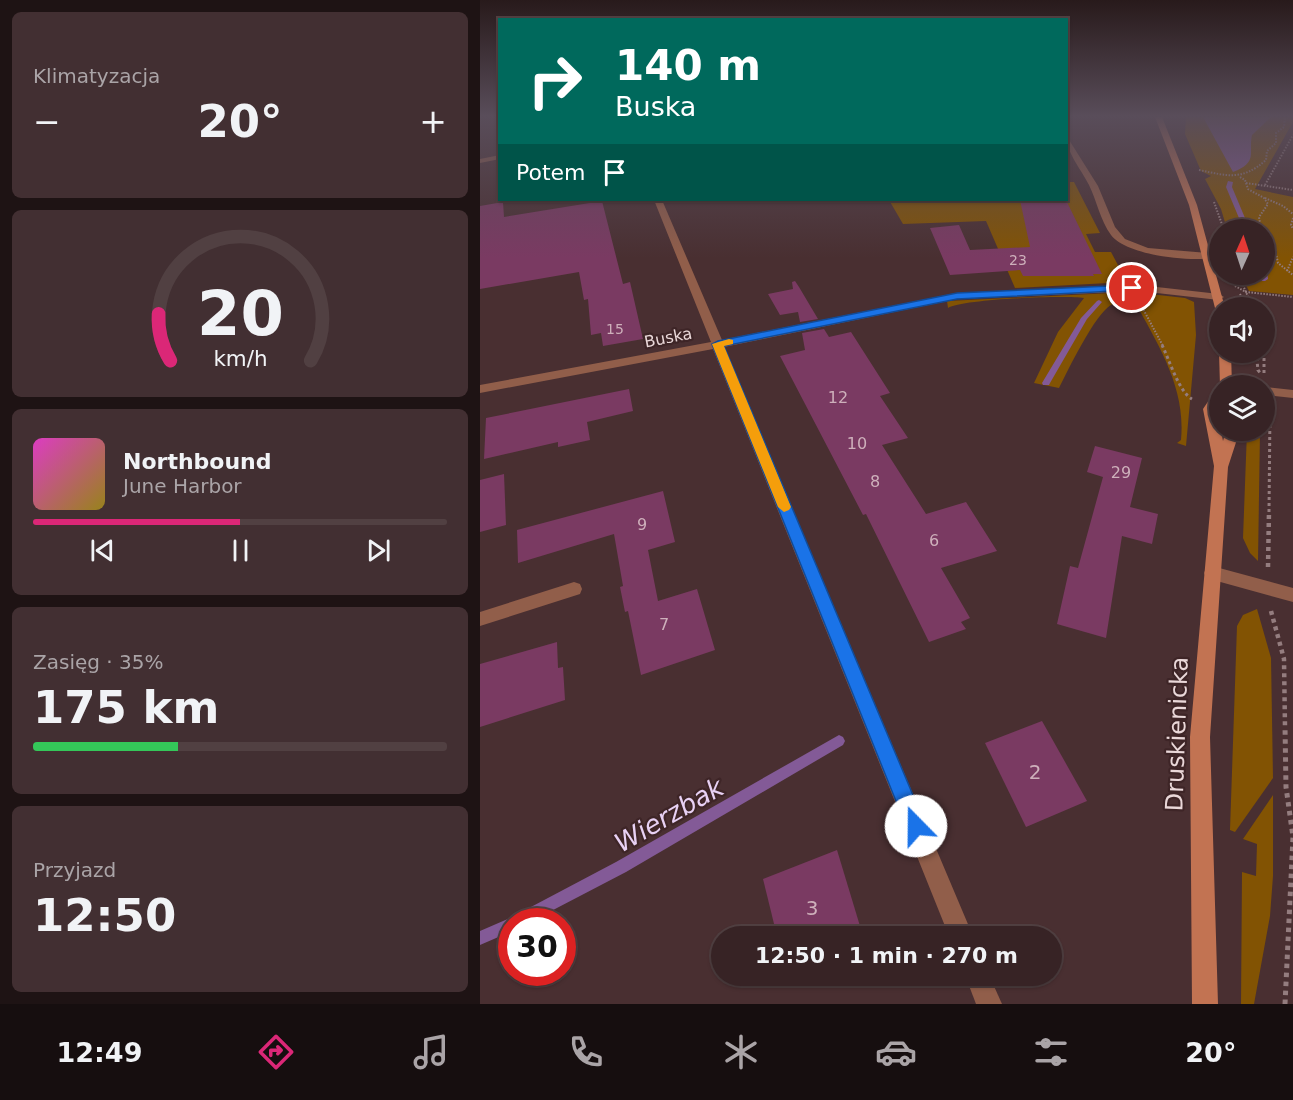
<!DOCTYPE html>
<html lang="pl">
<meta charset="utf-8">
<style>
body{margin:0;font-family:"DejaVu Sans",sans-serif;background:#422f32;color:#f1f3f6;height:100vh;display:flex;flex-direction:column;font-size:22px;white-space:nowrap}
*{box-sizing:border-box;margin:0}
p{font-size:20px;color:#aaa4a7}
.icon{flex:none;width:33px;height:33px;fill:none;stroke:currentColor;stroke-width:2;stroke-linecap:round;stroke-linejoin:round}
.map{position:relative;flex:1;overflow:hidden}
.panel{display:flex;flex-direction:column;gap:12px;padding:12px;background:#1e1314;width:480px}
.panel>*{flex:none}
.banner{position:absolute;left:18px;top:18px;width:570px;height:183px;border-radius:0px;box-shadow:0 2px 4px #0004,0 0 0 2px #514042;background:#00695c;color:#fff;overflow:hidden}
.needle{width:39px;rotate:3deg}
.fabs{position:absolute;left:729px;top:219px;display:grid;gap:12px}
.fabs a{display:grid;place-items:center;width:66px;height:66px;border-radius:50%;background:#372325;box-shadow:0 2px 4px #0004,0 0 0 2px #514042;font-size:30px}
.speed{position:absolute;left:18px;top:908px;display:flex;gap:12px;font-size:30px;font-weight:700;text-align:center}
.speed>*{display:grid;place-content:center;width:78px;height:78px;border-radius:50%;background:#372325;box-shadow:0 2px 4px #0004,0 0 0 2px #514042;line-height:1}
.speed .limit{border:9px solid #d22;background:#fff;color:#111}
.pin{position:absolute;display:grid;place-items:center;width:51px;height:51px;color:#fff;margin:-26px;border:3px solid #fff;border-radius:50%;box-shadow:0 2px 6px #0007}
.me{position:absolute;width:66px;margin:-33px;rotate:338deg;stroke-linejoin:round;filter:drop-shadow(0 0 4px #0008)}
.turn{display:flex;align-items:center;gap:21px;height:126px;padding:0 18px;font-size:27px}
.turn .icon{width:78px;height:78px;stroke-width:2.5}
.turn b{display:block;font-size:42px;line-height:51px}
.then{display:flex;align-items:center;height:57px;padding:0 18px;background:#0003;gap:12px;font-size:22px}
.big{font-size:45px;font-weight:600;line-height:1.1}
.panel .card{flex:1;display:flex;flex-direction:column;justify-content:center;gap:9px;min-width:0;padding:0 21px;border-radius:9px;background:#422f32}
.panel .dial{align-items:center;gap:0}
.dial svg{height:156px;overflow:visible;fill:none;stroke:#514042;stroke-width:7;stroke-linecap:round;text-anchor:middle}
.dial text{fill:#f1f3f6;stroke:none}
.song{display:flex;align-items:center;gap:18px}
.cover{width:72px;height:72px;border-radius:9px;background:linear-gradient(135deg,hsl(310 70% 55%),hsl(50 70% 35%))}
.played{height:6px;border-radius:3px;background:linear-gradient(90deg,#db2777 50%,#514042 50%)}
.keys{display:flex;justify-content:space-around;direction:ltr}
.heat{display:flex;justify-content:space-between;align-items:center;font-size:33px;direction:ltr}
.charge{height:9px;border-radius:4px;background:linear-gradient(90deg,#34c759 35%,#514042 0)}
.trip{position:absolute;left:231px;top:926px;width:351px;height:60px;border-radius:30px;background:#372325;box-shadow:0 2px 4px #0004,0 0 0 2px #514042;font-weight:600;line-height:60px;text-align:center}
.dock{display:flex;height:96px;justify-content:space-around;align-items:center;background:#160e0f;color:#aaa4a7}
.dock .icon{width:42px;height:42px}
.dock .selected{color:#db2777}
.dock b{font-size:27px;color:#f1f3f6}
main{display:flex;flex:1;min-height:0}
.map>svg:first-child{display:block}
</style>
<main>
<section class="panel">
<div class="card"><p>Klimatyzacja</p>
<div class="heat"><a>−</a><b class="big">20°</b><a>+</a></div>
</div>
<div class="card dial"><svg viewBox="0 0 100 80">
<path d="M14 69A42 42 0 1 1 86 69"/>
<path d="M14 69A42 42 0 0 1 8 45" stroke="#db2777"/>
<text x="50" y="56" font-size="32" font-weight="700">20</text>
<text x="50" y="72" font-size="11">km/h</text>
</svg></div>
<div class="card">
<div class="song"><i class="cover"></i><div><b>Northbound</b><p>June Harbor</p></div></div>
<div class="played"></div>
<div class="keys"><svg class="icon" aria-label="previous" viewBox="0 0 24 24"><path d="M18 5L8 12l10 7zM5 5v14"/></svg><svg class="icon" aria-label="pause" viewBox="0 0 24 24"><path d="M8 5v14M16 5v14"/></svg><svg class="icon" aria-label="next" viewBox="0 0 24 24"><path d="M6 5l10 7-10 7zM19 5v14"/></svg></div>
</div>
<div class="card"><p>Zasięg · 35%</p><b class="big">175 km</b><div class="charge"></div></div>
<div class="card"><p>Przyjazd</p><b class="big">12:50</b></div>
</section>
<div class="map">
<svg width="813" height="1004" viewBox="0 0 813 1004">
<rect width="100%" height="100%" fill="#492f31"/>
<g fill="#825303">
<polygon points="706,117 813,117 813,122 775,189 813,197 813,295 769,291 761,275 784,274 784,230 747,229 741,209 725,179 731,176 721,171 705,134"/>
<polygon points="587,182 594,182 620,233 606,234 615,252 631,252 647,282 535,288 506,221 423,224 409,200 586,200"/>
<path d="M652 292 705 298 714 302 716 335 706 446 697 443 701 440C706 387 678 345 654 300 646 301 638 301 631 305 615 314 588 370 579 388L554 383 578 332 604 298C584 295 483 299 468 308L467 301Z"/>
<polygon points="767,431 780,431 778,561 770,553 763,538"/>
<polygon points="777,609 791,658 793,778 755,832 750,830 757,626 763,615"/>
<polygon points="793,795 793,876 790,916 774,1004 761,1004 762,872 776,876 777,844 763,839"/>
</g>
<path fill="#835a97" d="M723 117H791L772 135C768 153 779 162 753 172Z"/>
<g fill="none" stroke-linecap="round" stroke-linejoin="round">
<g fill="#835a97" fill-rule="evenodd">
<polygon points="748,181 753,182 752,187 770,230 764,230 746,187"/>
<polygon points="784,269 787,271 788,279 785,281 777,281 777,279 782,278 781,274 784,274"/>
<polygon points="619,300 622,302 607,319 570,383 569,385 563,385 562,383 601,318 617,301"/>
<polygon points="359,735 363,737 365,741 363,745 146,872 52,921 32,921 32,931 0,945 0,931 32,917 136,862"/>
</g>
</g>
<g fill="#7a3a62">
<polygon points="540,200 586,200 622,274 613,274 614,276 543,276 540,270 470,275 450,228 479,225 490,250 550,247"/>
<polygon points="122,201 143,284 150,282 163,339 123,346 121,333 111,335 108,299 104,300 99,272 0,289 0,206 23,202 24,217"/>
<polygon points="315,281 319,287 338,319 320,322 318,312 300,315 288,294 313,289 312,282"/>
<polygon points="344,329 349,337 371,332 410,393 400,396 428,438 402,445 446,514 486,502 517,551 461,568 490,618 481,622 486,629 449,642 386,514 383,515 300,356 325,350 322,333"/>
<polygon points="149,389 153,411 107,422 110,440 78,447 78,442 4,459 6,418"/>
<polygon points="615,446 662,458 650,507 678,514 672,544 642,536 626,638 577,624 590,566 598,568 623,477 607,472"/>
<polygon points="24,474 26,525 0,532 0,480"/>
<polygon points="183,491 195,542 168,550 178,601 217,589 235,650 161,675 148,611 145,612 140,587 143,586 134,534 38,563 37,530"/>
<polygon points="77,642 78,668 83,667 85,700 0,727 0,664"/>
<polygon points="562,721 607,801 546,827 505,743"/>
<polygon points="357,850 383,936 297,936 283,879"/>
</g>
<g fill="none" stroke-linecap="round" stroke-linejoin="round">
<g stroke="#947d7f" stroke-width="2" stroke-dasharray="1.5 1.5" stroke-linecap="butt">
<path d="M719 170C748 176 762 181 786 160L787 151 796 143V133L804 127 805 117"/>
<polyline points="760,177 765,180 768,189 784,198 788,204 779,217 781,230"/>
<polyline points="766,183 813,190"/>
<polyline points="785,185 813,135"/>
<polyline points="785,198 803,206 813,214"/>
<polyline points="734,202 744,230"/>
<polyline points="813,218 811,225 813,229"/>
<polyline points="784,233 794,244 798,263 813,275"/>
<polyline points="807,271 813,257"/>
<polyline points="758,274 773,308"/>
<polyline points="755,286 766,292 813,297"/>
<polyline points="760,294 766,308"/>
<polyline points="662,307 683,346"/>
</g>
<g stroke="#947d7f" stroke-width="3" stroke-dasharray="3 3" stroke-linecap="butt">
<path d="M682 345C689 359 699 392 712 399"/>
<polyline points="776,352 778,370 781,374"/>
<polyline points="784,352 784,373"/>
<polyline points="789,512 790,410"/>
</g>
<g stroke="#947d7f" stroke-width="4.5" stroke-dasharray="4 4" stroke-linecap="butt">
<polyline points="788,567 789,511"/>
<polyline points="791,611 804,659 805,727"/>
</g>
<polyline stroke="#947d7f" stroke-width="5" stroke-dasharray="4.5 4.5" stroke-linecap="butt" points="805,1004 813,837 806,787 805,726"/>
<g fill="#915e4a" fill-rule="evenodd">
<polygon points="784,387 813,390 813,398 784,395"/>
<polygon points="732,566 813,588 813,602 726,578 724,573 726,568"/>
</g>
<g fill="#915e4a" fill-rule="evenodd">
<path d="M586 135 618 186 635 227 645 239 668 248 728 253 733 256 732 258C708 262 646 255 631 235 620 220 617 201 609 185 601 169 586 152 586 135Z"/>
<polygon points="20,155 20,159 0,163 0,159"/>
<polygon points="174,200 182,200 242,340 477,293 659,285 739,294 744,297 739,300 659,291 477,299 244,347 493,936 469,936 233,349 0,393 0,385 231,342"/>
<polygon points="94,582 100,584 102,589 100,594 0,626 0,612"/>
<polygon points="485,975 509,975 522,1004 496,1004"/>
</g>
<g fill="#c27352" fill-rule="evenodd">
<polygon points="675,117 682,117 717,205 745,308 740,308 740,311 735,308 709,205"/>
<polygon points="739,352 751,352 752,386 740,386"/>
<polygon points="740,390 740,405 737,409 743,441 746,430 760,430 748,467 730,737 738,1004 712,1004 710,737 734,466 723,409 735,391"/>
</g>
</g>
<linearGradient id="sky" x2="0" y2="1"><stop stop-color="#281a1b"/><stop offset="0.45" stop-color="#594d5a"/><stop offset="1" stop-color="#594d5a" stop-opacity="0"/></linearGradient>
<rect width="813" height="258" fill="url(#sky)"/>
<polygon fill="#1a73e8" stroke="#114b97" stroke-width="1.5" points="652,285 657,288 655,290 477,299 244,346 446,826 443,833 436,836 429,833 426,826 232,344 238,341 477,293"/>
<polygon fill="#f59e0b" points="249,339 253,340 253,344 244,346 311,507 309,510 304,512 298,507 232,344"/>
<g text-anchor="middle" stroke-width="4.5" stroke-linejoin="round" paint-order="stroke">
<g font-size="14" fill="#ceb0bb">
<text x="538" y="265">23</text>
<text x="135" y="334">15</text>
</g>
<g font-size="16" fill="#ead8d9" stroke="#3e2527">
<text transform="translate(188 337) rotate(-11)" y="6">Buska</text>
</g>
<g font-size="16" fill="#ceb0bb">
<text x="358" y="403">12</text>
<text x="377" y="449">10</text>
<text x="641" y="478">29</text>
<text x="395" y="487">8</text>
<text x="162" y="530">9</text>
<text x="454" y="546">6</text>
<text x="184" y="630">7</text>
</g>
<g font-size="20" fill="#ceb0bb">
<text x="555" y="779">2</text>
<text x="332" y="915">3</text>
</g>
<g font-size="24" fill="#ead8d9" stroke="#3e2527">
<text transform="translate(697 734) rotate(-88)" y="8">Druskienicka</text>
</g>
<g font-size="26" font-style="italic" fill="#e8d1f4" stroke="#3e2527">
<text transform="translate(189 815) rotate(-30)" y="9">Wierzbak</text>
</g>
</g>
</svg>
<div class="fabs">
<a><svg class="needle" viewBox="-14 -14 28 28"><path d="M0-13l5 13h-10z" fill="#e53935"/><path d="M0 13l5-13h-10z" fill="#aaa4a7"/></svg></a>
<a><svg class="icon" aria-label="sound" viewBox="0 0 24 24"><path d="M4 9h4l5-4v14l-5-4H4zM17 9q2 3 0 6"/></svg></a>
<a><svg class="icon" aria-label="layers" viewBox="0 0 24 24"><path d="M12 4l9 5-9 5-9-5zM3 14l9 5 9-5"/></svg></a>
</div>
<div class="speed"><div class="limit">30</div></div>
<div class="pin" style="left:652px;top:288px;background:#d93025"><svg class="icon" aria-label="arrive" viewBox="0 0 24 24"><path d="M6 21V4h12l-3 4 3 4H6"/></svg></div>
<svg class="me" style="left:436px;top:826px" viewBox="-20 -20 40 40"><circle r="19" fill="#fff"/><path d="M0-13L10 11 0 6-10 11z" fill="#1a73e8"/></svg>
<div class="trip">12:50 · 1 min · 270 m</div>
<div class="banner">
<div class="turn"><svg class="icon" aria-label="right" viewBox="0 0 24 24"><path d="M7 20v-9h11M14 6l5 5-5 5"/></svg><div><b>140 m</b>Buska</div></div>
<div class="then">Potem<svg class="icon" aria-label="arrive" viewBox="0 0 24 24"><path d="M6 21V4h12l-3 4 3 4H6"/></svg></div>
</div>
</div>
</main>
<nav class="dock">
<b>12:49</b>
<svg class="icon selected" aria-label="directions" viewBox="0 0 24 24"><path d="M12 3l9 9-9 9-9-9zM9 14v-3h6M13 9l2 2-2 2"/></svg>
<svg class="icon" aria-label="music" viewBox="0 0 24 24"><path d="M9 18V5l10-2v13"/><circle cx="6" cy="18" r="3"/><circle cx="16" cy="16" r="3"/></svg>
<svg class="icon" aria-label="phone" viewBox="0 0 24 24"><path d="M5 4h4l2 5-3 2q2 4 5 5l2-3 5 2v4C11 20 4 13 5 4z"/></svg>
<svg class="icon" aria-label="climate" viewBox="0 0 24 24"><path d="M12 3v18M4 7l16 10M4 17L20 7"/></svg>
<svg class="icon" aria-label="car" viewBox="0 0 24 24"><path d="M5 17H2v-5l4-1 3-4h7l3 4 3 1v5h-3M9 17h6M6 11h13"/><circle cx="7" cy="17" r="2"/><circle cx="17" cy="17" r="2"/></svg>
<svg class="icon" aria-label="filters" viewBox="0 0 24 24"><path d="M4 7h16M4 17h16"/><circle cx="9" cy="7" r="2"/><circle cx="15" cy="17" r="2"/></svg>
<b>20°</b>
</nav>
